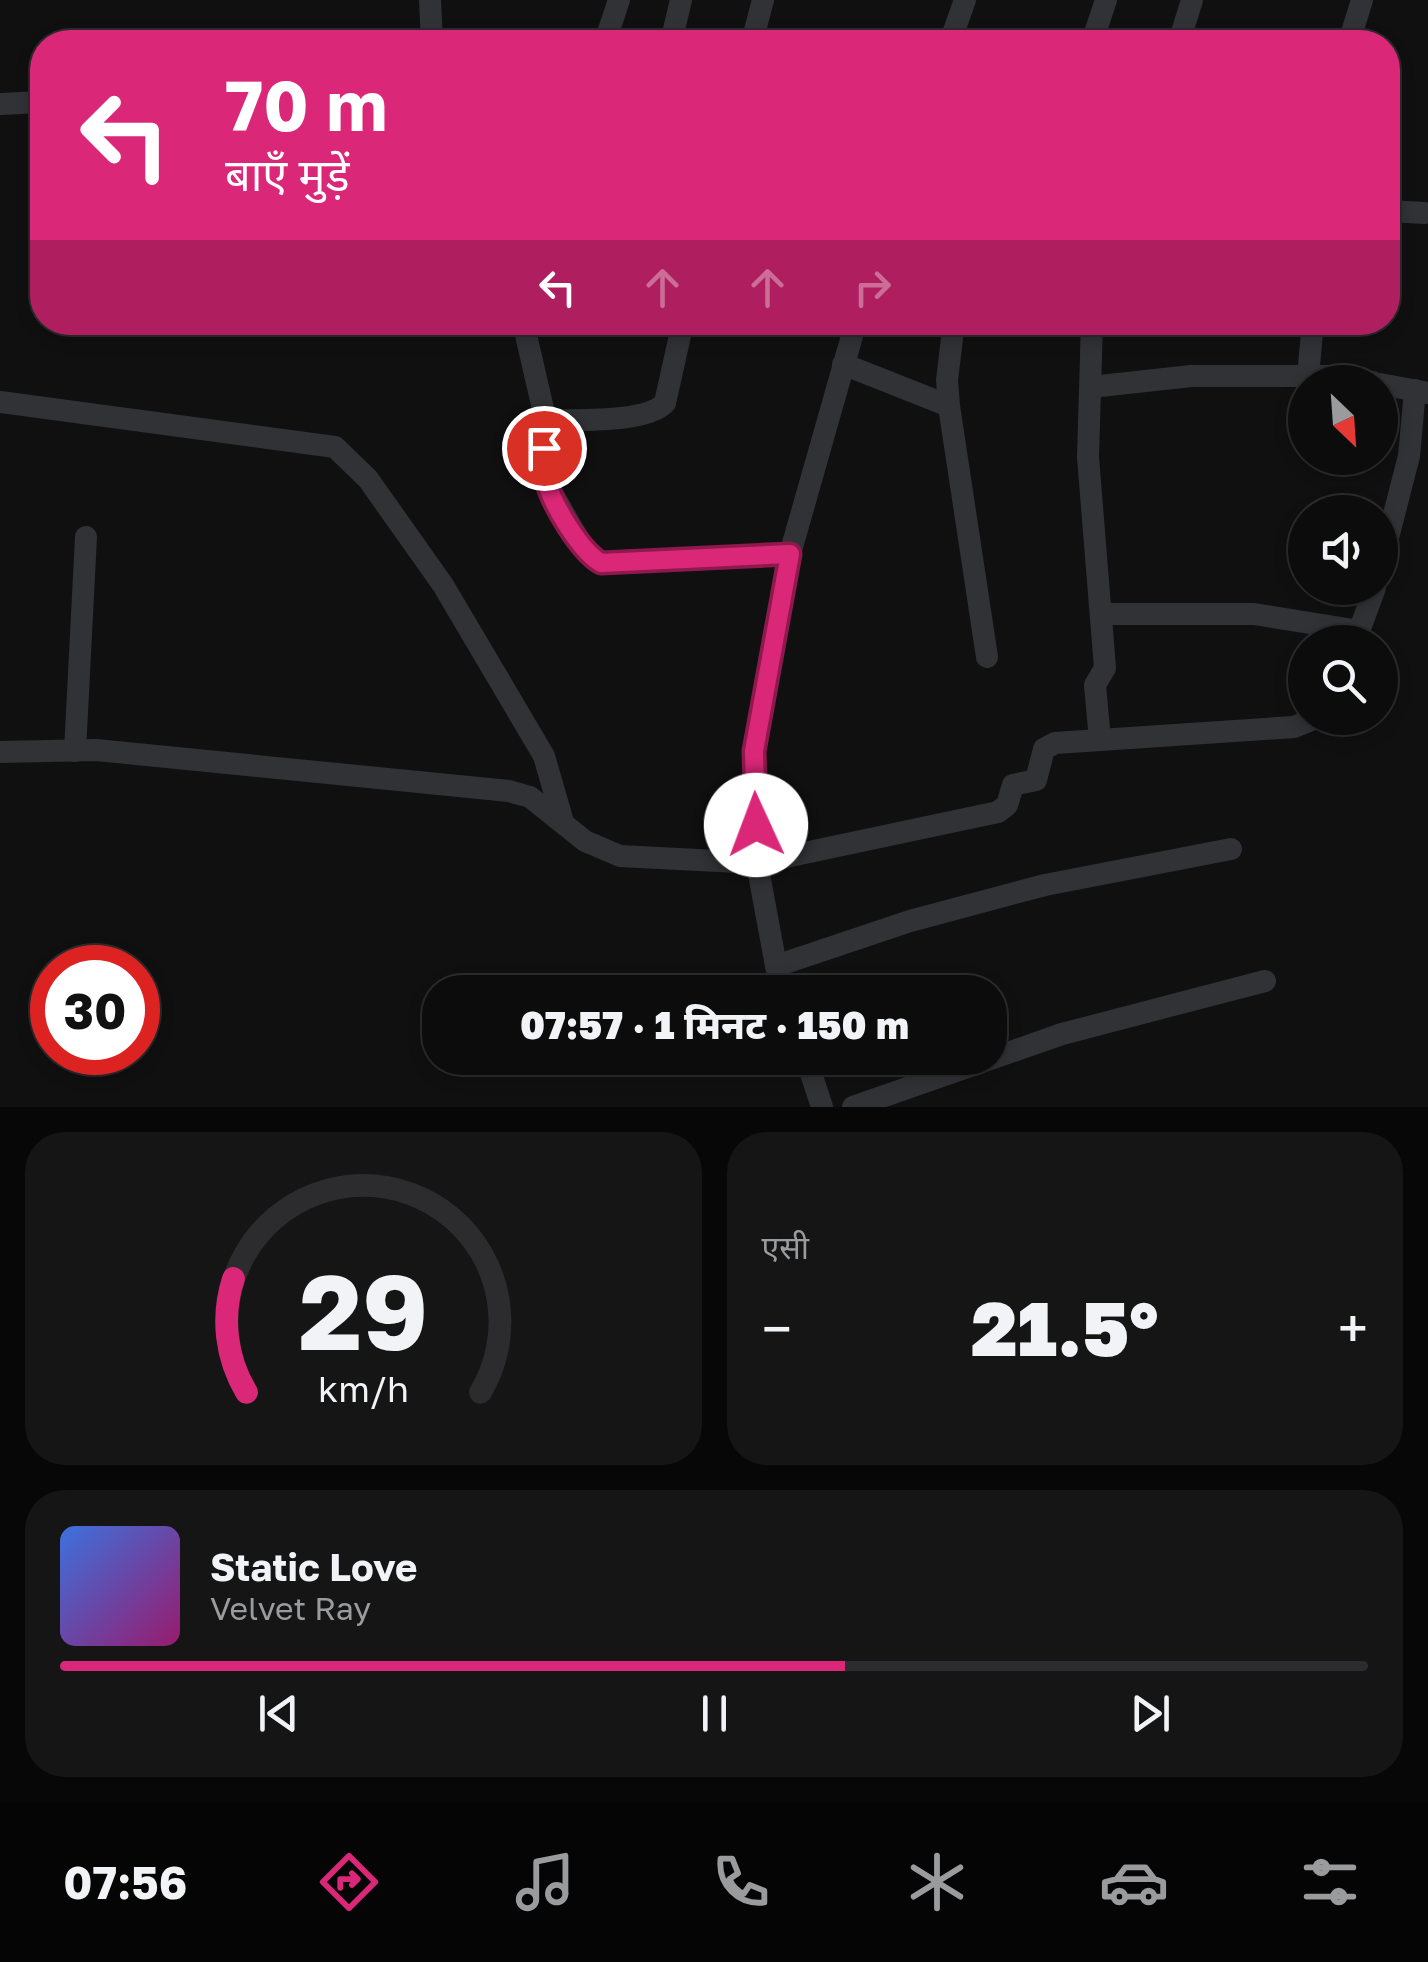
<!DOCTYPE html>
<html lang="hi">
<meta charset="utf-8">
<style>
body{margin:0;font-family:"Golos Text","Noto Sans Devanagari",sans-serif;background:#151516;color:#f1f3f6;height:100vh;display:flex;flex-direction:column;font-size:38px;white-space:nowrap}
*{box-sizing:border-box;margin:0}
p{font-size:32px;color:#9a9b9d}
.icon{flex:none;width:55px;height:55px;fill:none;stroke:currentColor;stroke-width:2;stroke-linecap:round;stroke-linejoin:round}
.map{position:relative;height:1107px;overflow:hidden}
.details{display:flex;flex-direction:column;gap:25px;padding:25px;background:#070707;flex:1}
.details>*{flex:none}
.top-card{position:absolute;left:30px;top:30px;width:1370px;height:305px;border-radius:40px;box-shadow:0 5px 15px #0003,0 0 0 2px #2c2c2e;background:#db2777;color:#fff;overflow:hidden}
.needle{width:65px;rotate:155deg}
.controls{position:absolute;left:1288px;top:365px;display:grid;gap:20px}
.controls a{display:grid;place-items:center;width:110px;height:110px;border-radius:50%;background:#0c0c0d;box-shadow:0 5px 15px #0003,0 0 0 2px #2c2c2e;font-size:50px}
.speed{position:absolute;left:30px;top:945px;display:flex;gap:20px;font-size:50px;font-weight:700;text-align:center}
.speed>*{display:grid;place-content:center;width:130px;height:130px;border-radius:50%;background:#0c0c0d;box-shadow:0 5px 15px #0003,0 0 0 2px #2c2c2e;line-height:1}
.speed .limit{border:15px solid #d22;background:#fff;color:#111}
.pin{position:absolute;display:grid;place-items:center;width:85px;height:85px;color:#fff;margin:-42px;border:5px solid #fff;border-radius:50%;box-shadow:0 2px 10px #0007}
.me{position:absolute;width:110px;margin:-55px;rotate:358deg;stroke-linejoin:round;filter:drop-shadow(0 0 8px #0008)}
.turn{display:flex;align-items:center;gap:35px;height:210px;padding:0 30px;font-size:45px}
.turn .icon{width:130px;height:130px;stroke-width:2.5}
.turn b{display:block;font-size:70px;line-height:85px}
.lanes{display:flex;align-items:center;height:95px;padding:0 30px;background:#0003;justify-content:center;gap:50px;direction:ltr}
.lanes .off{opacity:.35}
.big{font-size:75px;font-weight:800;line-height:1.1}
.details .tile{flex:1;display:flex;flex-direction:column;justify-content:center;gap:15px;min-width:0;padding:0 35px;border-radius:40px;background:#151516}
.details .dial{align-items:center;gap:0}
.dial svg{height:260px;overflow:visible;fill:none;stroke:#2c2c2e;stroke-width:7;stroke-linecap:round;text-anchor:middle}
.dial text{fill:#f1f3f6;stroke:none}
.song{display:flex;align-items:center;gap:30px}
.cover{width:120px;height:120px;border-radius:15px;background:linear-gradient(135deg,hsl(220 70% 55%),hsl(320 70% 35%))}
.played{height:10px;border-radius:5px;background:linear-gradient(90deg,#db2777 60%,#2c2c2e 60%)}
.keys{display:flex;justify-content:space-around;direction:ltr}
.heat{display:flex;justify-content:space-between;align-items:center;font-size:55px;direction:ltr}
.details .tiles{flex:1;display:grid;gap:25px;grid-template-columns:1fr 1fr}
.tile:last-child{grid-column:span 2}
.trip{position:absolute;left:422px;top:975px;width:585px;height:100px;border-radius:40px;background:#0c0c0d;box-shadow:0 5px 15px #0003,0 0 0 2px #2c2c2e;font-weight:800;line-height:100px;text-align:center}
.tabs{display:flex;height:160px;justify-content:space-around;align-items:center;background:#050505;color:#9a9b9d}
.tabs .icon{width:70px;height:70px}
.tabs .current{color:#db2777}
.tabs b{font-size:45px;color:#f1f3f6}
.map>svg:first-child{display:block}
</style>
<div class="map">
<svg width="1428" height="1107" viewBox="0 0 1428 1107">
<rect width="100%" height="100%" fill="#101011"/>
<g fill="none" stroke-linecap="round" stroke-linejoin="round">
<g stroke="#313236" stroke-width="22">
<polyline points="430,0 432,42"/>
<polyline points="608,33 619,0"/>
<polyline points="671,42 681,0"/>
<polyline points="752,42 763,0"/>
<polyline points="950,42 965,0"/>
<polyline points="1092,42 1106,0"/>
<polyline points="1179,42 1192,0"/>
<polyline points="1349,42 1362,0"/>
<polyline points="0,104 42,102"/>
<polyline points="1388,211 1425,213"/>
<polyline points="523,322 543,409 547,484 584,549 601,563 619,563 790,554"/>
<polyline points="954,322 947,380 949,406 987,657"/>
<polyline points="1092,322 1088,457 1105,668 1095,685 1100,740"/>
<polyline points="843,364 949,406"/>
<polyline points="1308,376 1313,322"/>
<polyline points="1380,384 1428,393"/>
<polyline points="1091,387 1191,376 1328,376 1372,382"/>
<polyline points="0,402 335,447 368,479 443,585 544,756 563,822"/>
<path d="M543 421C573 419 645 424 665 403L683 322"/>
<polyline points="1380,569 1409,456 1415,390"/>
<polyline points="1101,614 1254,614 1360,631"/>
<polyline points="1355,642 1375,588"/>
<polyline points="75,751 86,537"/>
<polyline points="0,752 96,750 509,791 530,797 585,841 620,856 757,863 998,812 1007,805 1013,785 1036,780 1044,749 1055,743 1294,727 1316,718"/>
<polyline points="776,966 910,921 1045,885 1231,849"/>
<polyline points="784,992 776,966 757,863 754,751 790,554 856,322"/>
<polyline points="806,1058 822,1107"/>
<polyline points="853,1107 1062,1034 1265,981"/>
</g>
</g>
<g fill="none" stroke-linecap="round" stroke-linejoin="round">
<defs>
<path id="route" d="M544 448C544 459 543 470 546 481 553 505 580 551 601 563L790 554 754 751 756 825"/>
</defs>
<use href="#route" stroke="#8e194d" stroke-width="25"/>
<use href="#route" stroke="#db2777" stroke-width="18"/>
</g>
</svg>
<div class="controls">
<a><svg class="needle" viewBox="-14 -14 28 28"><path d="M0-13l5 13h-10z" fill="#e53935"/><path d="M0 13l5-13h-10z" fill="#9a9b9d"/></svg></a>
<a><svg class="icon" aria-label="sound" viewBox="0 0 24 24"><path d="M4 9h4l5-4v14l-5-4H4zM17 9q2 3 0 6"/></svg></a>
<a><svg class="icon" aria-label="search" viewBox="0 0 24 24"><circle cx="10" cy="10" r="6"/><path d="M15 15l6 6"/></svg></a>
</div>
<div class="speed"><div class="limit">30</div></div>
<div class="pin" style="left:544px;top:448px;background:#d93025"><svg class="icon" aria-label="arrive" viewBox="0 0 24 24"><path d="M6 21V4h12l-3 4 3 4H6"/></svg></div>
<svg class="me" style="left:756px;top:825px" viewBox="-20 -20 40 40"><circle r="19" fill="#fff"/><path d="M0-13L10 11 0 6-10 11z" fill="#db2777"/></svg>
<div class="trip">07:57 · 1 मिनट · 150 m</div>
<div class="top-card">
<div class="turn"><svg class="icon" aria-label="left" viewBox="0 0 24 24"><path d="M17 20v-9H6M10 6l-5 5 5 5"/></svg><div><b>70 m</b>बाएँ मुड़ें</div></div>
<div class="lanes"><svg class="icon" aria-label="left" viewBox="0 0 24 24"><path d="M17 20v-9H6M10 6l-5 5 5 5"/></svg><svg class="icon off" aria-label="ahead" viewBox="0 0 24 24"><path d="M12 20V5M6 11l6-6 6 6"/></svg><svg class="icon off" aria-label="ahead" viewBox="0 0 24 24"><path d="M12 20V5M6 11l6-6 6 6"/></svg><svg class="icon off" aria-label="right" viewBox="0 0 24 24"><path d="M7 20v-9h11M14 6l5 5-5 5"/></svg></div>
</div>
</div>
<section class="details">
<div class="tiles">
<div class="tile dial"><svg viewBox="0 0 100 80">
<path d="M14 69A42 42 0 1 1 86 69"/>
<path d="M14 69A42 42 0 0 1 10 34" stroke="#db2777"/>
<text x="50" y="56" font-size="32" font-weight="700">29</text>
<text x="50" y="72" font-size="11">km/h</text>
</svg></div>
<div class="tile"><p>एसी</p>
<div class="heat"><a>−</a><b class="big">21.5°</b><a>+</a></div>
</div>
<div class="tile">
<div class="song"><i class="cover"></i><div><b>Static Love</b><p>Velvet Ray</p></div></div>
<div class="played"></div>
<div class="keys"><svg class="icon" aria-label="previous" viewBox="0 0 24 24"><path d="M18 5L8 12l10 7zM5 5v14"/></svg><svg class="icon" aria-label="pause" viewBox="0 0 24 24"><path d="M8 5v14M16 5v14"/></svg><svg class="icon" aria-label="next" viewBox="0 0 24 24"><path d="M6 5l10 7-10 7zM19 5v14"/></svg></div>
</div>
</div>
</section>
<nav class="tabs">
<b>07:56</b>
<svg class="icon current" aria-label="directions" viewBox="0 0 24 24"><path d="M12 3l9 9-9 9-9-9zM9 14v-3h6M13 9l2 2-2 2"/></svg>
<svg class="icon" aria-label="music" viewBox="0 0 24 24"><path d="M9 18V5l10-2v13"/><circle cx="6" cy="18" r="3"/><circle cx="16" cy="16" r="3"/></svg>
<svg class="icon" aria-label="phone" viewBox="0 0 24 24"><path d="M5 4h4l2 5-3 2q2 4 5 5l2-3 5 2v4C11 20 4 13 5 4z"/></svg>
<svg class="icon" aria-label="climate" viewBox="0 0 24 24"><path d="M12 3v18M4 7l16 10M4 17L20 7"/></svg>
<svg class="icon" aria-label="car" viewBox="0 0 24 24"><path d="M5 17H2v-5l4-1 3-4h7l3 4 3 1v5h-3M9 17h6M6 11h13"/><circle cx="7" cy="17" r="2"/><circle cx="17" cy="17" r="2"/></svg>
<svg class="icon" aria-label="filters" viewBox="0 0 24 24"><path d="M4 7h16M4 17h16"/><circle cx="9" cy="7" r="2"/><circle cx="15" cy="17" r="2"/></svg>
</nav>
